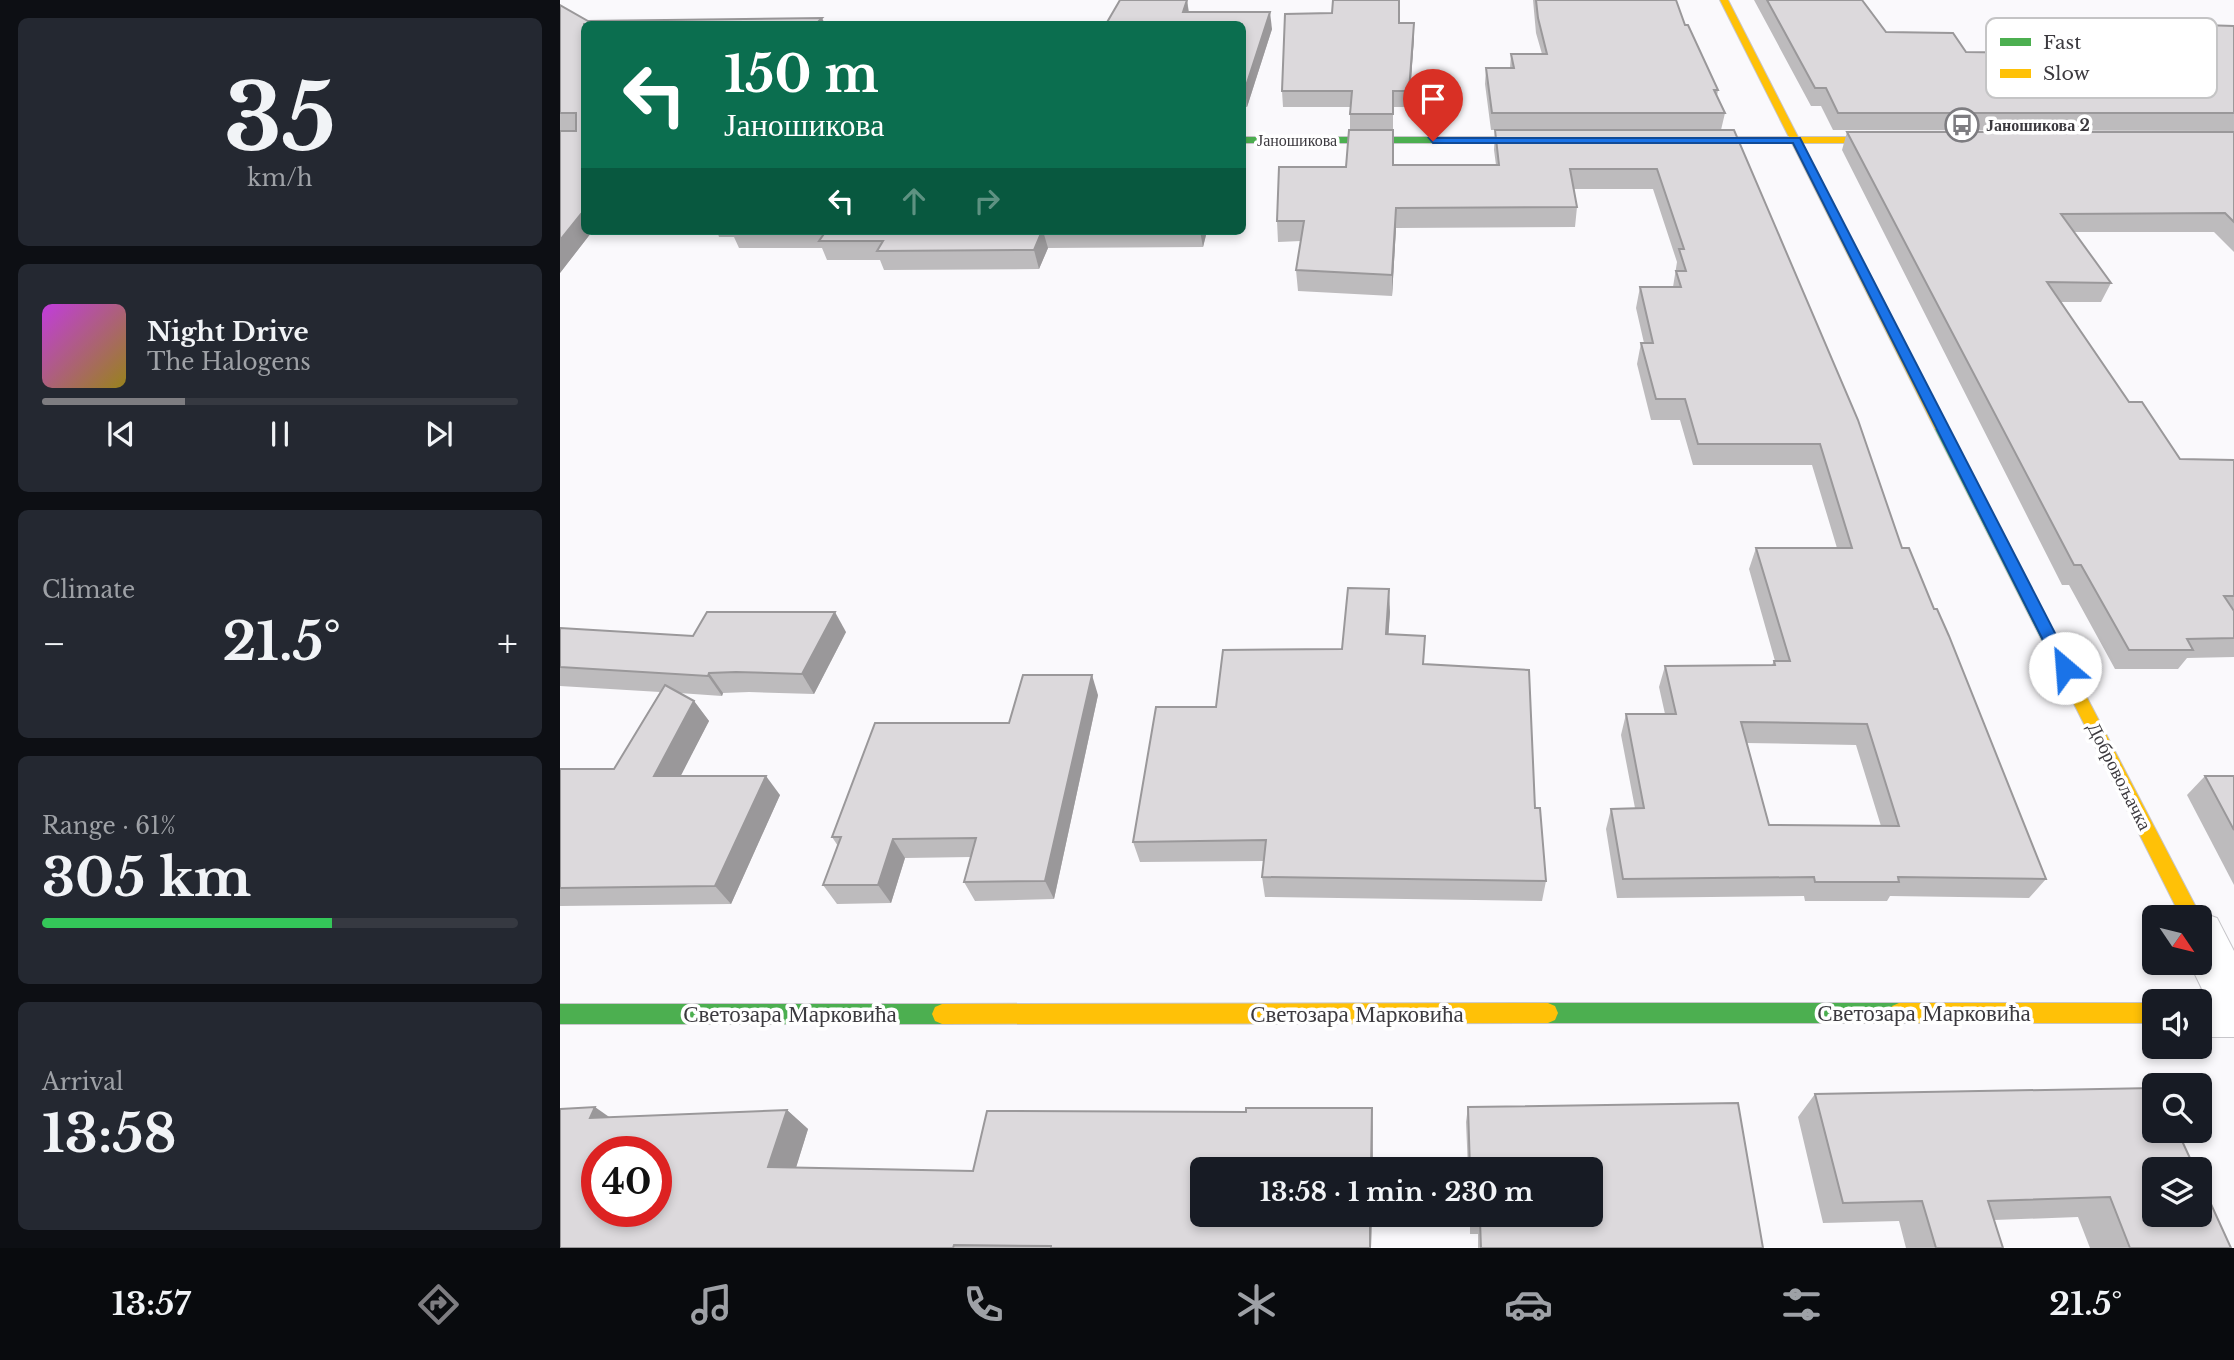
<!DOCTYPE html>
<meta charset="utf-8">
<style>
body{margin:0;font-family:"Libre Baskerville",serif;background:#242831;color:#f1f3f6;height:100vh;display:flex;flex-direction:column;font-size:26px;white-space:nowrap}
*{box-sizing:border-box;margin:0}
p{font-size:23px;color:#9ea1a6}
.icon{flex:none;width:38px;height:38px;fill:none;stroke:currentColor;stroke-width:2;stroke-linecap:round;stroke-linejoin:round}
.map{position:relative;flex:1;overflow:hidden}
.sheet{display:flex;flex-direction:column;gap:18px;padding:18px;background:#0d0f14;width:560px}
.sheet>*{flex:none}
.hud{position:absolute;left:21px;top:21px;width:665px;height:214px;border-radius:10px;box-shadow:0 4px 10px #0003;background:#0b6e4f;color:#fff;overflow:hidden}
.needle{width:46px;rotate:125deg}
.fabs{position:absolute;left:1582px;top:905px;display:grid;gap:14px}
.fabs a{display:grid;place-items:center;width:70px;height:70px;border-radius:10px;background:#171b24;box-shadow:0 4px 10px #0003;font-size:35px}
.speed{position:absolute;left:21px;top:1136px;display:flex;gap:14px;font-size:35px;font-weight:700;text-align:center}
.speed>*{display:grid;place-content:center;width:91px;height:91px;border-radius:50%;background:#171b24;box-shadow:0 4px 10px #0003;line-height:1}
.speed .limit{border:10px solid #d22;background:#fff;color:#111}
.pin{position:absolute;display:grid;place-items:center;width:60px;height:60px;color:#fff;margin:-72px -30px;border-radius:50% 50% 50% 0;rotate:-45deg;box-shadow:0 0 7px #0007}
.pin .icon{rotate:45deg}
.me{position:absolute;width:77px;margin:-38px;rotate:333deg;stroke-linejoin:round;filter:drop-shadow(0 0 5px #0008)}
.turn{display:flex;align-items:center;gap:24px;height:147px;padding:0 28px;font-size:32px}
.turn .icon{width:91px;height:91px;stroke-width:2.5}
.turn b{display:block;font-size:49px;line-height:60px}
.lanes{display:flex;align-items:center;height:66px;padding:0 28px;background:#0003;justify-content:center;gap:35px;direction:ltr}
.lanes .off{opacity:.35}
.big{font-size:52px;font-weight:800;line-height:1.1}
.sheet .tile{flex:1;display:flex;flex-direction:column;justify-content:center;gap:10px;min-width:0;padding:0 24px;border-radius:10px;background:#242831}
.sheet .dial{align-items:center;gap:0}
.dial b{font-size:91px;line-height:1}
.song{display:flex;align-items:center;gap:21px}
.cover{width:84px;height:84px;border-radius:10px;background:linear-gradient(135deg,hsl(290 70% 55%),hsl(50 70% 35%))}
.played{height:7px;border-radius:4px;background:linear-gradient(90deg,#7e7d81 30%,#363941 30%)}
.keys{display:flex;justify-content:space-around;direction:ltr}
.heat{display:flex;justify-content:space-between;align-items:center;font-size:38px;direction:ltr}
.charge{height:10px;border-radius:5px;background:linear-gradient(90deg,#34c759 61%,#363941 0)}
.trip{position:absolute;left:630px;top:1157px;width:413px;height:70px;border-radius:10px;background:#171b24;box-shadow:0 4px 10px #0003;font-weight:800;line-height:70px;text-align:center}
.tab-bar{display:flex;height:112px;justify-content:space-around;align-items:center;background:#090b0e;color:#9ea1a6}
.tab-bar .icon{width:49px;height:49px}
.tab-bar .current{color:#7e7d81}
.tab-bar b{font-size:32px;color:#f1f3f6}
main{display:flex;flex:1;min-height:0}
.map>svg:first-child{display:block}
</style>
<main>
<section class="sheet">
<div class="tile dial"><b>35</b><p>km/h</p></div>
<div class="tile">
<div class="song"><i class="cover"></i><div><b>Night Drive</b><p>The Halogens</p></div></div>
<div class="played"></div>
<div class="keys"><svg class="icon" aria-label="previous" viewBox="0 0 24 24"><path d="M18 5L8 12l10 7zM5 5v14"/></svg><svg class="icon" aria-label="pause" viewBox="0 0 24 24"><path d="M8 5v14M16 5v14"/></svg><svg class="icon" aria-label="next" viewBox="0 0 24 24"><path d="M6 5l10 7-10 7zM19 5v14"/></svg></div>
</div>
<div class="tile"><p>Climate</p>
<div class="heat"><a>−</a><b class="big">21.5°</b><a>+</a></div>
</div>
<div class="tile"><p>Range · 61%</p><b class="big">305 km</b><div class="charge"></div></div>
<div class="tile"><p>Arrival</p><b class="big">13:58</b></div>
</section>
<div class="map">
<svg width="1674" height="1248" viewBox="0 0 1674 1248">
<rect width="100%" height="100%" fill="#faf9fc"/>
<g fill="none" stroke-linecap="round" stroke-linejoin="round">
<defs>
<polygon id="street" points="1640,912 1657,918 1674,951 1674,1037 1640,1037 1640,1001 1620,1001 1622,996 1642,989 1629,962 1640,962 1640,917 1626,917"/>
<g id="fast">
<polygon points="682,137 986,137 991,140 986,143 682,143"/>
<polygon points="1382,425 1389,429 1522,688 1520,693 1508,693 1506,688 1375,429"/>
<polygon points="988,1003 1339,1003 1346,1006 1349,1013 1346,1020 1339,1023 988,1023 981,1020 978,1013 981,1006"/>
<polygon points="0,1004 382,1004 389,1007 392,1014 389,1021 382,1024 0,1024"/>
</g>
<g id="slow">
<polygon points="1160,0 1168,0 1238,137 1336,137 1341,140 1336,143 1241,143 1389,429 1387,432 1382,433 1375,429 1232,143 1127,143 1122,140 1127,137 1229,137"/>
<polygon points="1514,682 1520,683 1522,688 1638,911 1641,917 1640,919 1640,917 1621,917 1506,688 1508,683"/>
<polygon points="988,1003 995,1006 998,1013 995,1020 988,1023 382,1024 375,1021 372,1014 375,1007 382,1004"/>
<polygon points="1339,1003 1594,1003 1594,1023 1339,1023 1332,1020 1329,1013 1332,1006"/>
</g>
</defs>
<use href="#street" stroke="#c7c6ca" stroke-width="2"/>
<use href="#fast" stroke="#c7c6ca" stroke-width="2"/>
<use href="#slow" stroke="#c7c6ca" stroke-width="2"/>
<use href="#street" fill="#fefeff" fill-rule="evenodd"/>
<use href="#fast" fill="#4caf50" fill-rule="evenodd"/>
<use href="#slow" fill="#ffc107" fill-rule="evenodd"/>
</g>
<g fill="#bdbbbd" fill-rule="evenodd">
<polygon points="627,0 629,12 712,29 687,107 684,107 682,113 682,24 546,24"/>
<path d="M973 0H1116L1125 25 1158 90 1157 96 1165 113 1161 130 1486 879 1469 898 1330 896 1327 901H1245L1244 896 1057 898 1046 829 1051 809 1075 808 1061 735 1066 714H1105L1099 687 1105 666 1212 665 1214 661H1215L1189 569 1196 548H1277L1252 465H1133L1120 420H1091L1077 364 1081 343H1084L1076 308 1080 287H1113L1117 262 1093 189H1014L1017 207 1015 227 836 228 832 296 738 291 736 270 741 241 718 242 717 221 786 167 790 130V107H723L722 91 839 23 854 38 849 107H833V165H936L934 150 935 130H931L925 84 926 68H950L951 54H982L976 33ZM1186 743 1296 745 1321 826 1209 825Z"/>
<polygon points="1194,0 1302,0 1326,32 1406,52 1503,54 1497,47 1504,31 1580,32 1583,23 1674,26 1674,131 1273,130 1261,106 1251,106"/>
<polygon points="0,5 24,24 24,231 647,231 643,247 488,248 479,269 324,270 320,260 267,260 262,248 179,248 174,237 159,237 158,234 31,233 0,273"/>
<polygon points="1287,132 1674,132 1674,252 1654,232 1514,232 1551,283 1541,302 1500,302 1569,402 1620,459 1674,460 1674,657 1627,658 1618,669 1555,669 1509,585 1502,585 1282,150"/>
<polygon points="830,612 828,634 864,664 975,808 986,881 982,901 705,897 702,877 704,861 580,862 573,842 656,707 782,649"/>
<polygon points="0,628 133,636 286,632 254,694 189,692 163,693 162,696 119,693 134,701 149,721 120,776 220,795 171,904 0,906 0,769 54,769 100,692 0,686"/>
<polygon points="538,695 494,899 415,901 404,882 411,857 345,858 331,903 277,904 263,885 278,846 272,837 449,723"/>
<polygon points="1645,776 1674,776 1674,885 1627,795"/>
<polygon points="1594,1088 1671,1248 1530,1248 1518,1217 1434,1220 1443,1248 1346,1248 1339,1221 1263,1223 1238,1117 1255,1094"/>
<polygon points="908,1107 1203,1248 918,1248 918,1234 910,1234 910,1214 1031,1214 1031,1169 908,1169 906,1122"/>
<polygon points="812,1108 813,1127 811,1248 0,1248 49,1117 227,1110 248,1129 236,1167 413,1171 686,1112"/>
</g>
<g fill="#9a989a">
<polygon points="627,0 629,16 623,12"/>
<polygon points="710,12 712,29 687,107 685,89"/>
<polygon points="262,18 265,24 256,24"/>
<polygon points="854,23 854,38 849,107 849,91"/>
<polygon points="683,89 684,107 682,113"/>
<polygon points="836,208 836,228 832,296 832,275"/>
<polygon points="21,214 24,221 24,231 30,231 31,233 0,273 0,240"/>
<polygon points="482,231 483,231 488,248 479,269 474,250"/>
<polygon points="640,231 647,231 643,247"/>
<polygon points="829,589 830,612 827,657 826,634"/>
<polygon points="275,612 286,632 254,694 242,674"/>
<polygon points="149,673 163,693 162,696 148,676"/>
<polygon points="532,675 538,695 494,899 485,881"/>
<polygon points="134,701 149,721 111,795 94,776"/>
<polygon points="206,776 220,795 171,904 155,886"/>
<polygon points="333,839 345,858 331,903 318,885"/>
<polygon points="35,1107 62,1126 30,1118"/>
<polygon points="812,1108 813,1169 811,1169"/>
<polygon points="227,1110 248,1129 231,1184 208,1167"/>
<polygon points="810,1214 812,1214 811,1248 810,1248"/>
</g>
<g fill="#dcd9dc" stroke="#9a989a" stroke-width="2" fill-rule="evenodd">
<polygon points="560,0 627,0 623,12 710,12 685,89 682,89 682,24 546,24"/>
<polygon points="773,0 839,0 839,23 854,23 849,91 833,91 833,114 790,114 792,91 722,91 725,14 772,13"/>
<polygon points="976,0 1116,0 1125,25 1128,25 1158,90 1154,90 1165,113 932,113 926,68 954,68 951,54 987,54 978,18"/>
<polygon points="1207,0 1302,0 1326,32 1393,33 1406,52 1527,54 1504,31 1593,32 1583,23 1674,26 1674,113 1278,113 1266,88 1255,88"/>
<polygon points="0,5 28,21 262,18 256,24 24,24 24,215 21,214 0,240 0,131 16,131 16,113 0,113"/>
<path d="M789 130H833V165H939L935 130H1174L1298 420 1342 548H1349L1374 609H1377L1389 636 1486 879 1338 877 1339 882H1255L1254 877 1063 879 1051 809 1084 808 1066 714H1116L1105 666 1215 665 1214 661H1230L1196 548H1292L1260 444H1138L1125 399H1096L1081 343H1093L1080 287H1121L1116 271H1126L1119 249H1124L1097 169H1010L1017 207 836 208 832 275 736 270 744 221H717L719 167H786ZM1181 722 1307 724 1339 826 1209 825Z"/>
<polygon points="1287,132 1674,132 1674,222 1665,213 1501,214 1551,283 1487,282 1569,402 1582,402 1620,459 1674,460 1674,596 1664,596 1674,611 1674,638 1627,639 1633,650 1569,650 1521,565 1514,565"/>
<polygon points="266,231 482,231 474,250 317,251 323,241 259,241"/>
<polygon points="788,588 829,589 826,634 865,636 863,664 969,670 975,808 980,808 986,881 702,877 706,840 573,842 596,707 656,707 663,650 782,649"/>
<polygon points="147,612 275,612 242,674 176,672 149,673 148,676 0,667 0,628 133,636"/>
<polygon points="463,675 532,675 485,881 404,882 416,838 333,839 318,885 263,885 281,837 272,837 315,723 449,723"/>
<polygon points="105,685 134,701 94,776 206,776 155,886 0,888 0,769 54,769"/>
<polygon points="1645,776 1674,776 1674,830"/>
<polygon points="1594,1088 1594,1130 1617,1130 1635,1169 1594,1169 1594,1214 1640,1214 1640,1180 1671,1248 1570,1248 1550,1197 1428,1201 1443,1248 1376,1248 1362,1201 1283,1203 1255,1094"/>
<polygon points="1178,1103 1203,1248 921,1248 920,1221 913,1221 912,1214 1031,1214 1031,1169 910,1169 908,1107"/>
<path d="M35 1107 30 1118 227 1110 208 1167 413 1171 427 1111 686 1112V1108H812L811 1169H642V1214H810V1248H491V1246L394 1245 393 1248H0V1109ZM37 1152H96V1211H37Z"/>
</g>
<polygon fill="#1a73e8" stroke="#114b97" stroke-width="2" points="869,138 1240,138 1513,668 1511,673 1499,673 1497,668 1233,143 873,143"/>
<defs>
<symbol id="bus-ring" viewBox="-11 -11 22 22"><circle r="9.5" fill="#fff" stroke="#7e7d81" stroke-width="1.5"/><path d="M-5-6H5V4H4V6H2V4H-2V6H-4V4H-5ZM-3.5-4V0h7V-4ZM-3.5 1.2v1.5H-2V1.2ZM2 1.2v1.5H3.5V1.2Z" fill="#7e7d81"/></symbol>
</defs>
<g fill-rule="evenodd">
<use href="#bus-ring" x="1383" y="106" width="38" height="38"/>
</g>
<g text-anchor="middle" stroke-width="7" stroke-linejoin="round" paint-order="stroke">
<g font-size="16" font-weight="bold" fill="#3c3a3f" stroke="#fff" text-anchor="start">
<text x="1426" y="131">Јаношикова 2</text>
</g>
<g font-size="16" fill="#3c3a3f" stroke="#fff">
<text x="737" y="146">Јаношикова</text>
</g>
<g font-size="19" fill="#3c3a3f" stroke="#fff">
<text transform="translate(1560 776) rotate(63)" y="7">Добровољачка</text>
</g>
<g font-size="23" fill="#3c3a3f" stroke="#fff">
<text x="1364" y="1021">Светозара Марковића</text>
<text x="230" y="1022">Светозара Марковића</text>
<text x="797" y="1022">Светозара Марковића</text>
</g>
</g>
<rect x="1426" y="18" width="231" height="80" rx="10" fill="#fff" stroke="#c4c4c5" stroke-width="2"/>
<rect x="1440" y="38" width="31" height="8" fill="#4caf50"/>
<rect x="1440" y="69" width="31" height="9" fill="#ffc107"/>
<g font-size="19" fill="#3c3a3f">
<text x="1483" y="49">Fast</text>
<text x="1483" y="80">Slow</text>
</g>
</svg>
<div class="fabs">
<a><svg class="needle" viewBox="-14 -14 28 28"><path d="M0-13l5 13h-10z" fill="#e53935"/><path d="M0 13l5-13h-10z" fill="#9ea1a6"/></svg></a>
<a><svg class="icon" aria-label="sound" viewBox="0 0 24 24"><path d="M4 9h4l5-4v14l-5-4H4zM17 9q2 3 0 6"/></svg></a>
<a><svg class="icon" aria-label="search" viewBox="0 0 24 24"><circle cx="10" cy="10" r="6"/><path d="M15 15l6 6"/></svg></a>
<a><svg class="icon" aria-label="layers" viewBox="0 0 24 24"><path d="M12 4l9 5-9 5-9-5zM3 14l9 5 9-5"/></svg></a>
</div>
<div class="speed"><div class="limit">40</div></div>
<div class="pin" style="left:873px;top:141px;background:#d93025"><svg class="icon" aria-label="arrive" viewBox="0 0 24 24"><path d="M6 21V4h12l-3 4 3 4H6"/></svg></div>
<svg class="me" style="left:1505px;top:668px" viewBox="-20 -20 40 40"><circle r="19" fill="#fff"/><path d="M0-13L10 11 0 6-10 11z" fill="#1a73e8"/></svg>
<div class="trip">13:58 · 1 min · 230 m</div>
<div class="hud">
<div class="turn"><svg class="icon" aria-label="left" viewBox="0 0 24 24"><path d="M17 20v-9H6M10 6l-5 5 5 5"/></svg><div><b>150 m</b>Јаношикова</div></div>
<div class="lanes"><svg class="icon" aria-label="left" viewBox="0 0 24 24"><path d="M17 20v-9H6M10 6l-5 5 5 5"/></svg><svg class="icon off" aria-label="ahead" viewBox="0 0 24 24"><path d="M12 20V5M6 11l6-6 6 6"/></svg><svg class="icon off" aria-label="right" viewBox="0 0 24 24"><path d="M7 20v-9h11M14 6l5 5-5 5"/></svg></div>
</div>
</div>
</main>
<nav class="tab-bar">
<b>13:57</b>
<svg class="icon current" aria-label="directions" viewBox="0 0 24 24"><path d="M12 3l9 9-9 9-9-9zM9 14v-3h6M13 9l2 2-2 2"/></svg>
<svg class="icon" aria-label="music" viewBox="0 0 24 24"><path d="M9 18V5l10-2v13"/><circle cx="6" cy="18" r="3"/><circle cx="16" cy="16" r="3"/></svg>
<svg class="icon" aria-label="phone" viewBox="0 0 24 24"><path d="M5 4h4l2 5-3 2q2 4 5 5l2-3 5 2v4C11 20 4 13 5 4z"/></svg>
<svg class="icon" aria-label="climate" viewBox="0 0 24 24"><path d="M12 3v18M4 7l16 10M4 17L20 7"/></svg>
<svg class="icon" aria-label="car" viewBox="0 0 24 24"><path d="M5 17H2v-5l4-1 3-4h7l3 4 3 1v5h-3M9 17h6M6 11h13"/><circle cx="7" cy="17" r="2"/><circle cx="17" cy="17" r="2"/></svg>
<svg class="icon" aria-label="filters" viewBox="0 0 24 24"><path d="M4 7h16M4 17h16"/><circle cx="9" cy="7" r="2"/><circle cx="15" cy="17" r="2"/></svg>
<b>21.5°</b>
</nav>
